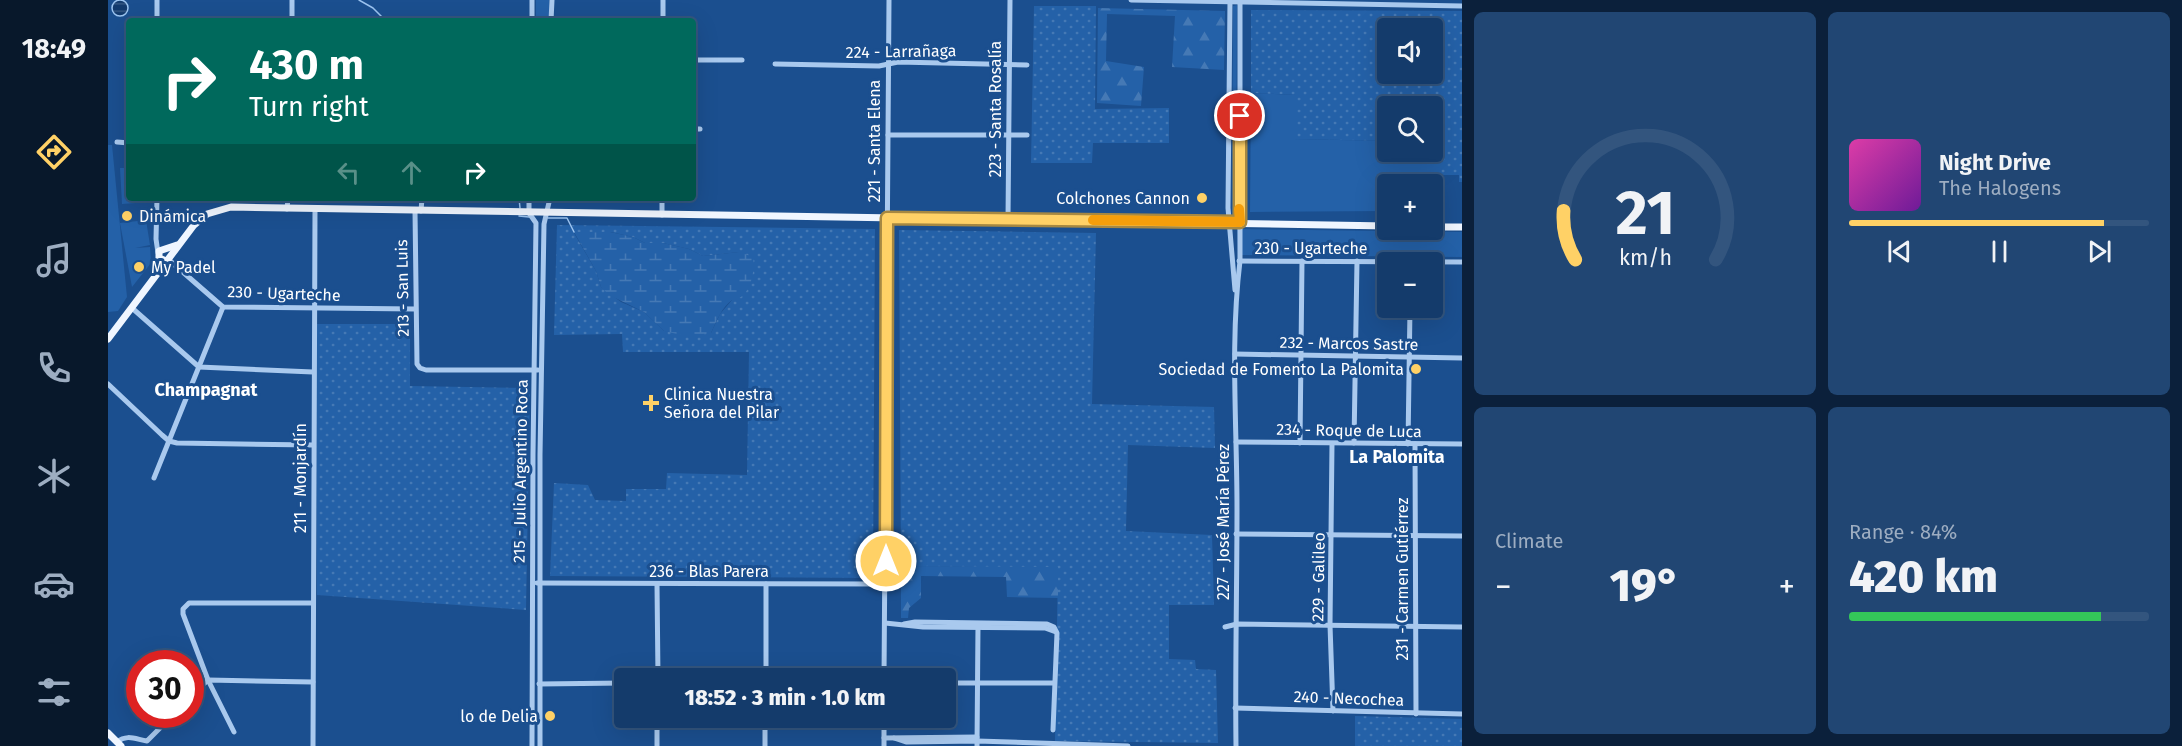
<!DOCTYPE html>
<meta charset="utf-8">
<style>
body{margin:0;font-family:"Fira Sans",sans-serif;background:#214673;color:#f1f3f6;height:100vh;display:flex;flex-direction:column;font-size:22px;white-space:nowrap}
*{box-sizing:border-box;margin:0}
p{font-size:20px;color:#9dadc1}
.icon{flex:none;width:33px;height:33px;fill:none;stroke:currentColor;stroke-width:2;stroke-linecap:round;stroke-linejoin:round}
.map{position:relative;flex:1;overflow:hidden}
.panel{display:flex;flex-direction:column;gap:12px;padding:12px;background:#0b203b;width:720px}
.panel>*{flex:none}
.banner{position:absolute;left:18px;top:18px;width:570px;height:183px;border-radius:6px;box-shadow:0 6px 24px #0002,0 0 0 2px #33557e;background:#00695c;color:#fff;overflow:hidden}
.buttons{position:absolute;left:1269px;top:18px;display:grid;gap:12px}
.buttons a{display:grid;place-items:center;width:66px;height:66px;border-radius:6px;background:#143b6b;box-shadow:0 6px 24px #0002,0 0 0 2px #33557e;font-size:30px}
.speed{position:absolute;left:18px;top:650px;display:flex;gap:12px;font-size:30px;font-weight:700;text-align:center}
.speed>*{display:grid;place-content:center;width:78px;height:78px;border-radius:50%;background:#143b6b;box-shadow:0 6px 24px #0002,0 0 0 2px #33557e;line-height:1}
.speed .limit{border:9px solid #d22;background:#fff;color:#111}
.pin{position:absolute;display:grid;place-items:center;width:51px;height:51px;color:#fff;margin:-26px;border:3px solid #fff;border-radius:50%;box-shadow:0 2px 6px #0007}
.me{position:absolute;width:66px;margin:-33px;rotate:0deg;stroke-linejoin:round;filter:drop-shadow(0 0 4px #0008)}
.turn{display:flex;align-items:center;gap:21px;height:126px;padding:0 24px;font-size:27px}
.turn .icon{width:78px;height:78px;stroke-width:2.5}
.turn b{display:block;font-size:42px;line-height:51px}
.lanes{display:flex;align-items:center;height:57px;padding:0 24px;background:#0003;justify-content:center;gap:30px;direction:ltr}
.lanes .off{opacity:.35}
.big{font-size:45px;font-weight:800;line-height:1.1}
.panel .card{flex:1;display:flex;flex-direction:column;justify-content:center;gap:9px;min-width:0;padding:0 21px;border-radius:9px;background:#214673}
.panel .dial{align-items:center;gap:0}
.dial svg{height:156px;overflow:visible;fill:none;stroke:#33557e;stroke-width:7;stroke-linecap:round;text-anchor:middle}
.dial text{fill:#f1f3f6;stroke:none}
.song{display:flex;align-items:center;gap:18px}
.cover{width:72px;height:72px;border-radius:9px;background:linear-gradient(135deg,hsl(320 70% 55%),hsl(280 70% 35%))}
.played{height:6px;border-radius:3px;background:linear-gradient(90deg,#ffd166 85%,#33557e 85%)}
.keys{display:flex;justify-content:space-around;direction:ltr}
.heat{display:flex;justify-content:space-between;align-items:center;font-size:33px;direction:ltr}
.charge{height:9px;border-radius:4px;background:linear-gradient(90deg,#34c759 84%,#33557e 0)}
.panel .tiles{flex:1;display:grid;gap:12px;grid-template-columns:repeat(2,1fr)}
.trip{position:absolute;left:506px;top:668px;width:342px;height:60px;border-radius:6px;background:#143b6b;box-shadow:0 6px 24px #0002,0 0 0 2px #33557e;font-weight:800;line-height:60px;text-align:center}
main{display:flex;flex:1;min-height:0}
.tabs{display:flex;flex-direction:column;width:108px;justify-content:space-around;align-items:center;background:#08182b;color:#9dadc1}
.tabs .icon{width:42px;height:42px}
.tabs .current{color:#ffd166}
.tabs b{font-size:27px;color:#f1f3f6}
.map>svg:first-child{display:block}
</style>
<main>
<nav class="tabs">
<b>18:49</b>
<svg class="icon current" aria-label="directions" viewBox="0 0 24 24"><path d="M12 3l9 9-9 9-9-9zM9 14v-3h6M13 9l2 2-2 2"/></svg>
<svg class="icon" aria-label="music" viewBox="0 0 24 24"><path d="M9 18V5l10-2v13"/><circle cx="6" cy="18" r="3"/><circle cx="16" cy="16" r="3"/></svg>
<svg class="icon" aria-label="phone" viewBox="0 0 24 24"><path d="M5 4h4l2 5-3 2q2 4 5 5l2-3 5 2v4C11 20 4 13 5 4z"/></svg>
<svg class="icon" aria-label="climate" viewBox="0 0 24 24"><path d="M12 3v18M4 7l16 10M4 17L20 7"/></svg>
<svg class="icon" aria-label="car" viewBox="0 0 24 24"><path d="M5 17H2v-5l4-1 3-4h7l3 4 3 1v5h-3M9 17h6M6 11h13"/><circle cx="7" cy="17" r="2"/><circle cx="17" cy="17" r="2"/></svg>
<svg class="icon" aria-label="filters" viewBox="0 0 24 24"><path d="M4 7h16M4 17h16"/><circle cx="9" cy="7" r="2"/><circle cx="15" cy="17" r="2"/></svg>
</nav>
<div class="map">
<svg width="1354" height="746" viewBox="0 0 1354 746">
<defs>
<pattern id="grass-dots" width="8" height="8" patternUnits="userSpaceOnUse" patternTransform="scale(1.5)"><rect width="8" height="8" fill="#2461a8"/><path d="M2 2h.1M6 6h.1" fill="none" stroke="#4579b5" stroke-width="1.8" stroke-linecap="round"/></pattern>
<pattern id="forest-firs" width="22" height="20" patternUnits="userSpaceOnUse" patternTransform="scale(1.5)"><rect width="22" height="20" fill="#2461a8"/><path d="M5 1l3.5 6h-7zM16 11l3.5 6h-7z" fill="#4579b5"/></pattern>
<pattern id="wetland-marsh" width="20" height="14" patternUnits="userSpaceOnUse" patternTransform="scale(1.5)"><rect width="20" height="14" fill="#2461a8"/><path d="M1 5h8M5 5V1M11 12h8M15 12V8" fill="none" stroke="#4579b5"/></pattern>
<pattern id="water-rules" width="6" height="5" patternUnits="userSpaceOnUse" patternTransform="scale(1.5)"><rect width="6" height="5" fill="#123a6d"/><path d="M0 2.5h6" fill="none" stroke="#365883"/></pattern>
</defs>
<rect width="100%" height="100%" fill="#1b4f8f"/>
<g fill="url(#grass-dots)" fill-rule="evenodd">
<polygon points="926,6 988,6 987,109 1061,108 1061,143 985,143 984,163 923,163"/>
<path d="M1143 10 1354 11V182H1351V175H1331V142H1325L1324 106H1280L1279 141 1186 139 1187 95 1143 93ZM1280 28H1324V74H1280Z"/>
<path d="M449 225 767 229 765 578 442 576 446 483 480 485 487 500 518 501V489H558L559 473 639 475 641 352H515L514 334 446 335ZM503 232 525 237 537 243H555L581 249 595 256 631 252 624 300 612 314 603 333 556 331 536 312 513 302 493 287 488 271 466 233Z"/>
<polygon points="791,230 988,233 984,404 1106,407 1107,448 1020,445 1018,531 1104,535 1106,605 1061,605 1061,659 1087,660 1088,669 1108,670 1110,743 947,741 950,568 793,566"/>
<polygon points="208,324 302,324 302,386 422,388 418,610 209,595"/>
<polygon points="1247,716 1354,719 1354,746 1247,746"/>
</g>
<g fill="url(#forest-firs)">
<polygon points="990,8 1117,11 1116,70 1064,67 1067,16 999,14 998,61 1036,67 1033,106 989,103"/>
<polygon points="793,566 950,567 950,598 899,597 898,577 813,576 813,598 801,608 800,618 793,618"/>
</g>
<path fill="url(#wetland-marsh)" d="M502 232 525 237 537 243H555L581 249 595 256 631 252 645 257C647 269 644 289 633 297 630 299 627 298 624 300 614 307 608 322 603 333L578 336 556 331 536 312 501 295 493 287 488 271 466 232Z"/>
<g fill="#2461a8">
<rect x="428" y="0" width="13" height="21"/>
<polygon points="1129,5 1128,214 1124,214 1125,6"/>
<polygon points="1143,93 1187,95 1187,139 1279,141 1280,152 1324,152 1325,142 1331,142 1331,211 1325,211 1324,184 1280,184 1279,211 1142,212"/>
<polygon points="0,145 4,145 19,297 10,311 0,312"/>
<polygon points="12,168 21,168 21,198 41,198 41,202 14,204"/>
<polygon points="38,220 42,245 27,248 42,247 43,263 24,287 12,223"/>
<polygon points="1129,229 1354,232 1354,257 1130,255"/>
</g>
<circle fill="url(#water-rules)" stroke="#9cc4f0" stroke-width="1.5" cx="12" cy="8" r="8"/>
<g fill="none" stroke-linecap="round" stroke-linejoin="round">
<g stroke="#9cc4f0" stroke-width="1.5">
<polyline points="251,0 265,8 278,21"/>
<polyline points="411,198 412,208"/>
<polyline points="411,216 421,217"/>
<polyline points="440,218 459,218 466,232"/>
</g>
<g stroke="#a9c9ee" stroke-width="5">
<polyline points="1023,0 1354,6"/>
<polyline points="1122,0 1120,208 1127,290"/>
<polyline points="49,21 49,0"/>
<polyline points="184,21 184,0"/>
<polyline points="424,21 424,0"/>
<polyline points="443,21 444,0"/>
<polyline points="555,21 555,0"/>
<polyline points="585,60 634,60"/>
<polyline points="667,64 771,66 790,62 919,65"/>
<polyline points="585,129 592,129"/>
<polyline points="780,135 919,135"/>
<polyline points="9,142 21,143"/>
<polyline points="49,198 48,239 50,253"/>
<polyline points="421,198 421,213 428,223 425,455 424,746"/>
<polyline points="554,198 554,215"/>
<polyline points="179,209 180,198"/>
<polyline points="307,211 309,364 312,368 318,370 430,370"/>
<polyline points="313,211 314,198"/>
<polyline points="900,219 902,0"/>
<polyline points="61,260 115,307 307,309"/>
<polyline points="1131,261 1354,262"/>
<polyline points="24,308 91,367 205,372"/>
<polyline points="1127,354 1354,358"/>
<polyline points="0,384 54,435 61,441 69,443 205,445"/>
<polyline points="1128,442 1354,444"/>
<polyline points="1192,443 1194,261"/>
<polyline points="1246,443 1249,261"/>
<polyline points="1224,444 1222,625 1225,711"/>
<polyline points="1300,444 1302,308"/>
<polyline points="1307,444 1308,714"/>
<polyline points="46,478 115,307"/>
<polyline points="1128,534 1354,536"/>
<polyline points="429,583 778,584"/>
<polyline points="549,584 550,678"/>
<polyline points="777,623 815,627 937,628 948,632"/>
<polyline points="796,624 807,622 939,624 946,627 949,633 945,730"/>
<polyline points="1117,627 1129,624 1354,627"/>
<polyline points="658,678 658,584"/>
<polyline points="776,678 781,0"/>
<polyline points="837,683 946,683"/>
<polyline points="431,684 516,683"/>
<polyline points="82,697 100,680 205,682"/>
<polyline points="1127,708 1354,714"/>
<polyline points="126,732 100,680 75,614 75,609 81,603 205,603"/>
<polyline points="776,738 869,737"/>
<polyline points="786,738 798,742 869,741 1020,746"/>
<path d="M9 742C19 734 27 739 39 741L66 714"/>
<polyline points="205,746 207,210"/>
<polyline points="432,746 432,455 436,224 442,198"/>
<polyline points="549,746 549,717"/>
<polyline points="657,746 657,717"/>
<polyline points="776,746 776,717"/>
<polyline points="869,746 870,625"/>
<path d="M1128 746C1127 667 1129 587 1129 508 1129 425 1122 343 1132 261V0"/>
</g>
<g stroke="#f0f6ff" stroke-width="7">
<polyline points="1324,227 1354,227"/>
<polyline points="58,261 51,258 51,251 69,245"/>
<polyline points="0,339 86,225 99,214 123,207 1280,226"/>
<polyline points="0,733 13,746"/>
</g>
</g>
<g fill="none" stroke-linecap="round" stroke-linejoin="round">
<defs>
<polyline id="route" points="778,561 779,218 1132,222 1132,116"/>
</defs>
<use href="#route" stroke="#a68842" stroke-width="15"/>
<use href="#route" stroke="#ffd166" stroke-width="10"/>
<polyline stroke="#f59e0b" stroke-width="10" points="985,220 1132,222 1131,209"/>
</g>
<g fill="#ffd166" stroke="#1b4f8f" stroke-width="2">
<circle cx="1094" cy="198" r="6"/>
<circle cx="19" cy="216" r="6"/>
<circle cx="31" cy="267" r="6"/>
<circle cx="1308" cy="369" r="6"/>
<path d="M540 394h6v6h6v6h-6v6h-6v-6h-6v-6h6z"/>
<circle cx="442" cy="716" r="6"/>
</g>
<g text-anchor="middle" stroke-width="6" stroke-linejoin="round" paint-order="stroke">
<g font-size="16" fill="#fff" stroke="#1b4f8f">
<text transform="translate(793 51) rotate(-1)" y="6">224 - Larrañaga</text>
<text transform="translate(887 109) rotate(-90)" y="6">223 - Santa Rosalía</text>
<text transform="translate(766 141) rotate(-90)" y="6">221 - Santa Elena</text>
<text x="1203" y="254">230 - Ugarteche</text>
<text transform="translate(294 288) rotate(-91)" y="6">213 - San Luis</text>
<text transform="translate(176 293) rotate(2)" y="6">230 - Ugarteche</text>
<text transform="translate(1241 343) rotate(1)" y="6">232 - Marcos Sastre</text>
<text transform="translate(1241 430) rotate(1)" y="6">234 - Roque de Luca</text>
<text transform="translate(412 471) rotate(-89)" y="6">215 - Julio Argentino Roca</text>
<text transform="translate(192 478) rotate(-90)" y="6">211 - Monjardín</text>
<text transform="translate(1115 522) rotate(-90)" y="6">227 - José María Pérez</text>
<text x="601" y="577">236 - Blas Parera</text>
<text transform="translate(1210 577) rotate(-89)" y="6">229 - Galileo</text>
<text transform="translate(1294 579) rotate(-90)" y="6">231 - Carmen Gutiérrez</text>
<text transform="translate(1241 698) rotate(2)" y="6">240 - Necochea</text>
</g>
<g font-size="16" fill="#fff" stroke="#1b4f8f" text-anchor="end">
<text x="1082" y="204">Colchones Cannon</text>
<text x="31" y="222" text-anchor="start">Dinámica</text>
<text x="43" y="273" text-anchor="start">My Padel</text>
<text x="1296" y="375">Sociedad de Fomento La Palomita</text>
<text x="556" y="400" text-anchor="start">Clinica Nuestra<tspan x="556" dy="18">Señora del Pilar</tspan></text>
<text x="430" y="722">lo de Delia</text>
</g>
<g font-size="18" font-weight="bold" fill="#fff" stroke="#1b4f8f">
<text x="98" y="396">Champagnat</text>
<text x="1289" y="463">La Palomita</text>
</g>
</g>
</svg>
<div class="buttons">
<a><svg class="icon" aria-label="sound" viewBox="0 0 24 24"><path d="M4 9h4l5-4v14l-5-4H4zM17 9q2 3 0 6"/></svg></a>
<a><svg class="icon" aria-label="search" viewBox="0 0 24 24"><circle cx="10" cy="10" r="6"/><path d="M15 15l6 6"/></svg></a>
<a>+</a>
<a>−</a>
</div>
<div class="speed"><div class="limit">30</div></div>
<div class="pin" style="left:1132px;top:116px;background:#d93025"><svg class="icon" aria-label="arrive" viewBox="0 0 24 24"><path d="M6 21V4h12l-3 4 3 4H6"/></svg></div>
<svg class="me" style="left:778px;top:561px" viewBox="-20 -20 40 40"><circle r="17" fill="#ffd166" stroke="#fff" stroke-width="3"/><path d="M0-11L8 9 0 5-8 9z" fill="#fff"/></svg>
<div class="trip">18:52 · 3 min · 1.0 km</div>
<div class="banner">
<div class="turn"><svg class="icon" aria-label="right" viewBox="0 0 24 24"><path d="M7 20v-9h11M14 6l5 5-5 5"/></svg><div><b>430 m</b>Turn right</div></div>
<div class="lanes"><svg class="icon off" aria-label="left" viewBox="0 0 24 24"><path d="M17 20v-9H6M10 6l-5 5 5 5"/></svg><svg class="icon off" aria-label="ahead" viewBox="0 0 24 24"><path d="M12 20V5M6 11l6-6 6 6"/></svg><svg class="icon" aria-label="right" viewBox="0 0 24 24"><path d="M7 20v-9h11M14 6l5 5-5 5"/></svg></div>
</div>
</div>
<section class="panel">
<div class="tiles">
<div class="card dial"><svg viewBox="0 0 100 80">
<path d="M14 69A42 42 0 1 1 86 69"/>
<path d="M14 69A42 42 0 0 1 8 44" stroke="#ffd166"/>
<text x="50" y="56" font-size="32" font-weight="700">21</text>
<text x="50" y="72" font-size="11">km/h</text>
</svg></div>
<div class="card">
<div class="song"><i class="cover"></i><div><b>Night Drive</b><p>The Halogens</p></div></div>
<div class="played"></div>
<div class="keys"><svg class="icon" aria-label="previous" viewBox="0 0 24 24"><path d="M18 5L8 12l10 7zM5 5v14"/></svg><svg class="icon" aria-label="pause" viewBox="0 0 24 24"><path d="M8 5v14M16 5v14"/></svg><svg class="icon" aria-label="next" viewBox="0 0 24 24"><path d="M6 5l10 7-10 7zM19 5v14"/></svg></div>
</div>
<div class="card"><p>Climate</p>
<div class="heat"><a>−</a><b class="big">19°</b><a>+</a></div>
</div>
<div class="card"><p>Range · 84%</p><b class="big">420 km</b><div class="charge"></div></div>
</div>
</section>
</main>
